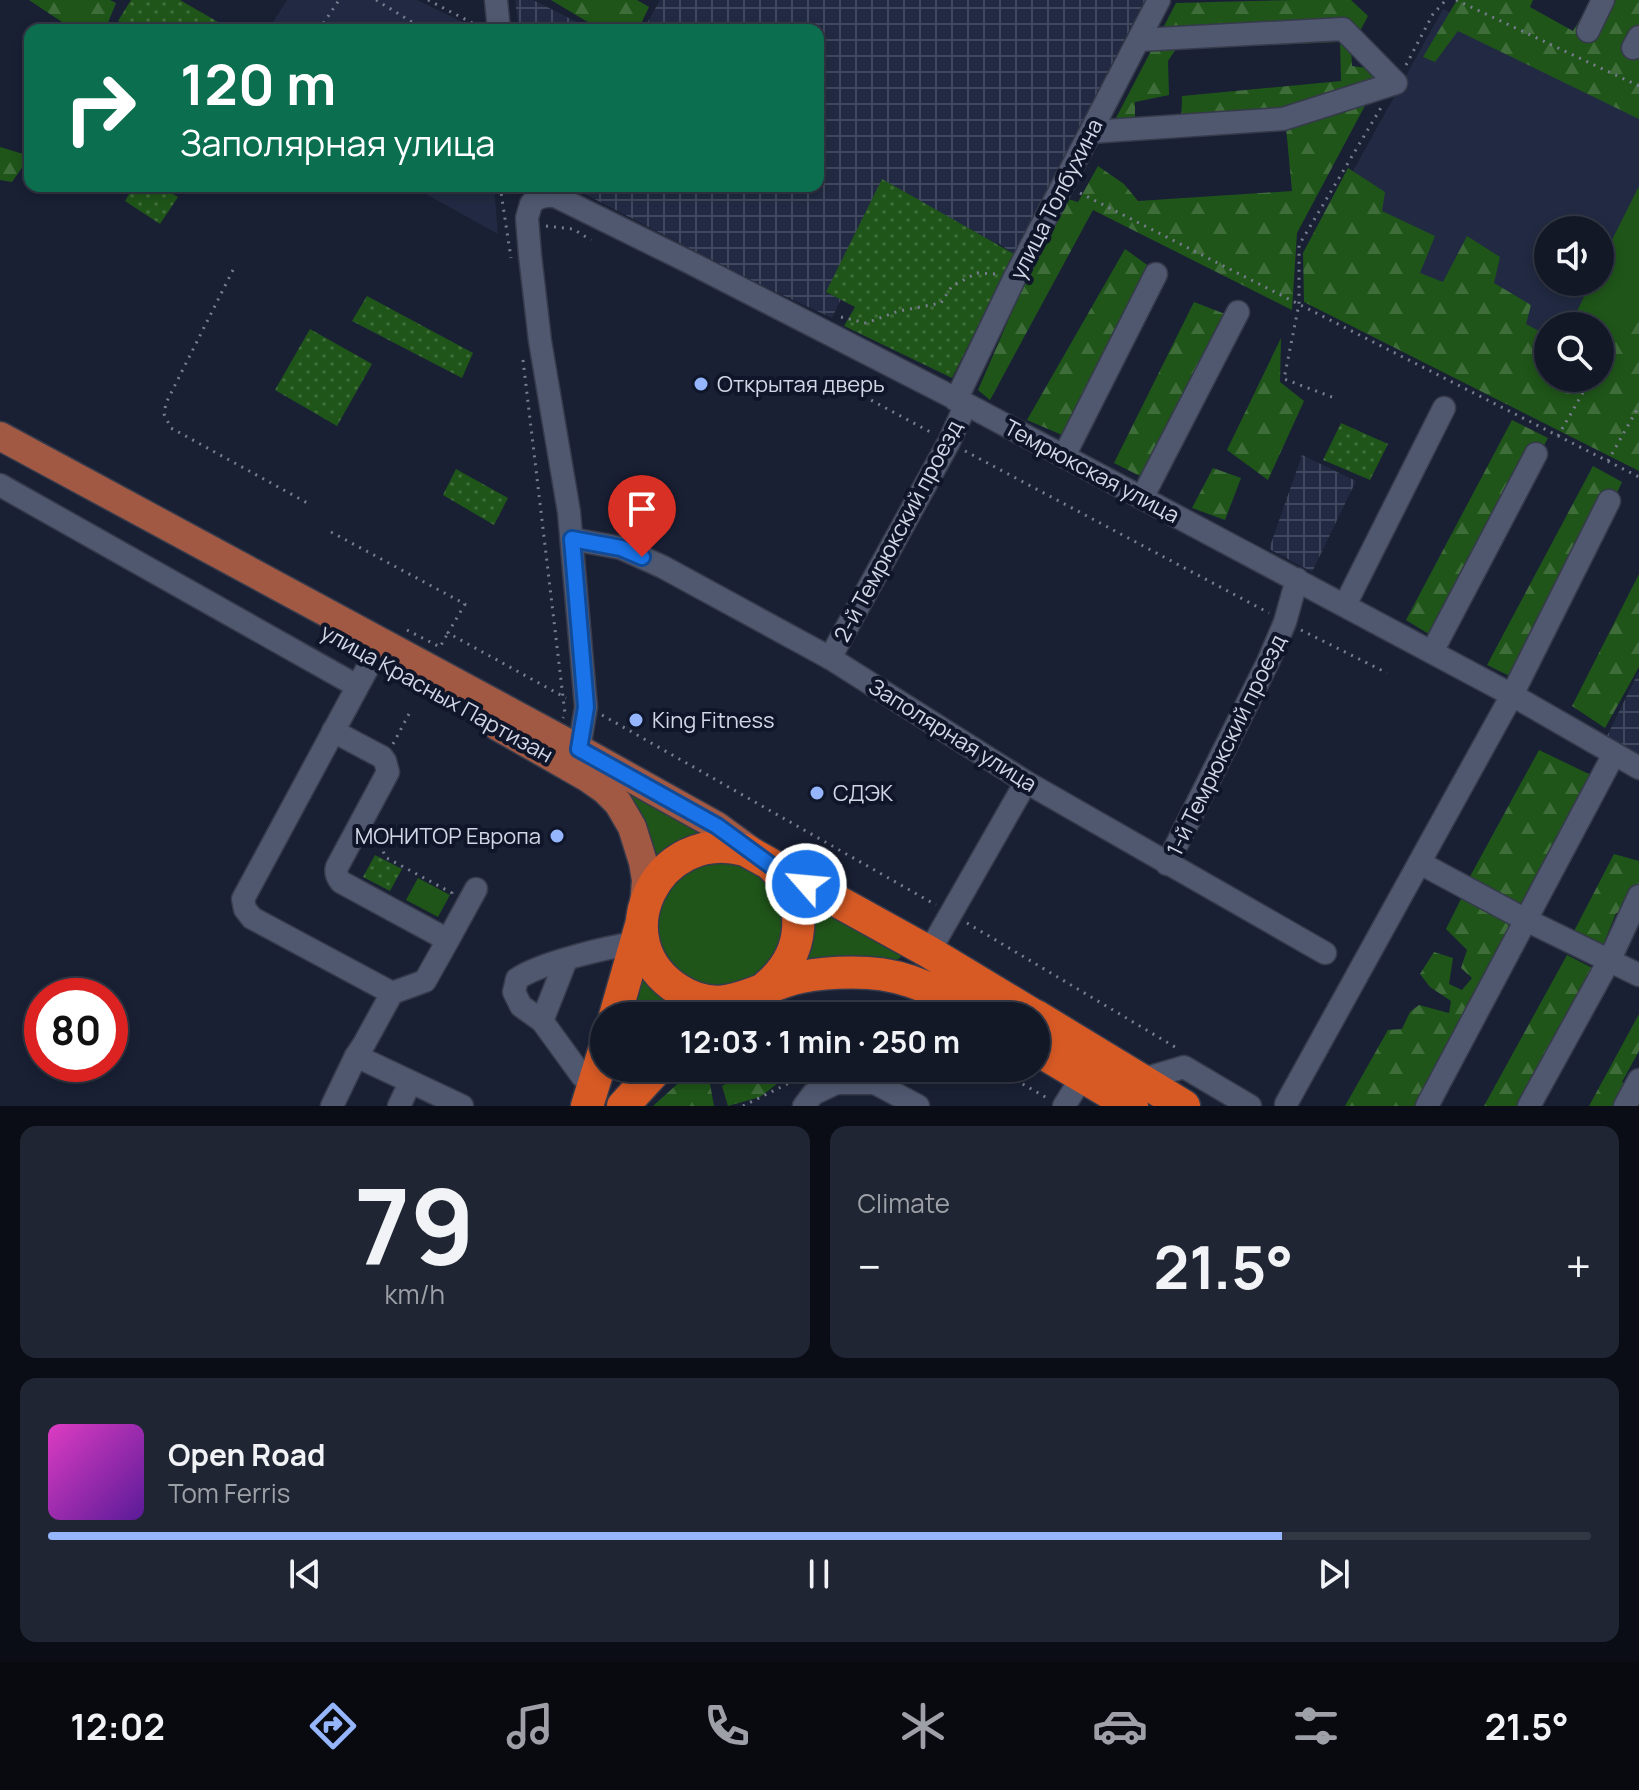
<!DOCTYPE html>
<meta charset="utf-8">
<style>
body{margin:0;font-family:Manrope,sans-serif;background:#202533;color:#f1f3f6;height:100vh;display:flex;flex-direction:column;font-size:30px;white-space:nowrap}
*{box-sizing:border-box;margin:0}
p{font-size:26px;color:#9da0a7}
.icon{flex:none;width:44px;height:44px;fill:none;stroke:currentColor;stroke-width:2;stroke-linecap:round;stroke-linejoin:round}
.map{position:relative;height:1106px;overflow:hidden}
.panel{display:flex;flex-direction:column;gap:20px;padding:20px;background:#0a0d15;flex:1}
.panel>*{flex:none}
.guide{position:absolute;left:24px;top:24px;width:800px;height:168px;border-radius:16px;box-shadow:0 4px 12px #0003,0 0 0 2px #323744;background:#0b6e4f;color:#fff;overflow:hidden}
.tools{position:absolute;left:1534px;top:216px;display:grid;gap:16px}
.tools a{display:grid;place-items:center;width:80px;height:80px;border-radius:50%;background:#131827;box-shadow:0 4px 12px #0003,0 0 0 2px #323744;font-size:40px}
.speed{position:absolute;left:24px;top:978px;display:flex;gap:16px;font-size:40px;font-weight:700;text-align:center}
.speed>*{display:grid;place-content:center;width:104px;height:104px;border-radius:50%;background:#131827;box-shadow:0 4px 12px #0003,0 0 0 2px #323744;line-height:1}
.speed .limit{border:12px solid #d22;background:#fff;color:#111}
.pin{position:absolute;display:grid;place-items:center;width:68px;height:68px;color:#fff;margin:-82px -34px;border-radius:50% 50% 50% 0;rotate:-45deg;box-shadow:0 0 8px #0007}
.pin .icon{rotate:45deg}
.me{position:absolute;width:88px;margin:-44px;rotate:297deg;stroke-linejoin:round;filter:drop-shadow(0 0 6px #0008)}
.turn{display:flex;align-items:center;gap:28px;height:168px;padding:0 24px;font-size:36px}
.turn .icon{width:104px;height:104px;stroke-width:2.5}
.turn b{display:block;font-size:56px;line-height:68px}
.big{font-size:60px;font-weight:700;line-height:1.1}
.panel .widget{flex:1;display:flex;flex-direction:column;justify-content:center;gap:12px;min-width:0;padding:0 28px;border-radius:16px;background:#202533}
.panel .dial{align-items:center;gap:0}
.dial b{font-size:104px;line-height:1}
.song{display:flex;align-items:center;gap:24px}
.cover{width:96px;height:96px;border-radius:12px;background:linear-gradient(135deg,hsl(310 70% 55%),hsl(270 70% 35%))}
.played{height:8px;border-radius:4px;background:linear-gradient(90deg,#95b6fd 80%,#323744 80%)}
.keys{display:flex;justify-content:space-around;direction:ltr}
.heat{display:flex;justify-content:space-between;align-items:center;font-size:44px;direction:ltr}
.panel .tiles{flex:1;display:grid;gap:20px;grid-template-columns:1fr 1fr}
.widget:last-child{grid-column:span 2}
.trip{position:absolute;left:590px;top:1002px;width:460px;height:80px;border-radius:40px;background:#131827;box-shadow:0 4px 12px #0003,0 0 0 2px #323744;font-weight:700;line-height:80px;text-align:center}
.menu{display:flex;height:128px;justify-content:space-around;align-items:center;background:#080a10;color:#9da0a7}
.menu .icon{width:56px;height:56px}
.menu .selected{color:#95b6fd}
.menu b{font-size:36px;color:#f1f3f6}
.map>svg:first-child{display:block}
</style>
<div class="map">
<svg width="1639" height="1106" viewBox="0 0 1639 1106">
<defs>
<pattern id="industrial-grid" width="8" height="8" patternUnits="userSpaceOnUse" patternTransform="scale(2)"><rect width="8" height="8" fill="#212a42"/><path d="M0 4h8M4 0v8" fill="none" stroke="#40485d"/></pattern>
<pattern id="forest-firs" width="22" height="20" patternUnits="userSpaceOnUse" patternTransform="scale(2)"><rect width="22" height="20" fill="#1f5519"/><path d="M5 1l3.5 6h-7zM16 11l3.5 6h-7z" fill="#3f6d3a"/></pattern>
<pattern id="park-dots" width="8" height="8" patternUnits="userSpaceOnUse" patternTransform="scale(2)"><rect width="8" height="8" fill="#1f5519"/><path d="M2 2h.1M6 6h.1" fill="none" stroke="#3f6d3a" stroke-width="1.8" stroke-linecap="round"/></pattern>
</defs>
<rect width="100%" height="100%" fill="#192034"/>
<g fill="#212a42" fill-rule="evenodd">
<polygon points="287,0 417,0 479,30 268,30"/>
<path d="M1443 9 1639 104V398L1600 378V326H1548V362L1309 250ZM1548 230H1600V282H1548Z"/>
<polygon points="411,186 494,186 498,234"/>
</g>
<g fill="url(#industrial-grid)">
<polygon points="515,0 533,0 593,30 519,30"/>
<polygon points="660,0 1145,0 1014,254 998,243 826,293 841,299 832,318 765,287 569,186 818,186 818,30 643,30"/>
<polygon points="1302,455 1356,481 1312,572 1269,549"/>
<polygon points="1639,671 1639,759 1605,740"/>
</g>
<g fill="#1f5519">
<polygon points="1639,186 1639,373 1600,378 1600,326 1570,326 1591,282 1600,282 1600,264"/>
<polygon points="622,788 700,830 698,833 677,841 656,858"/>
<polygon points="701,861 744,862 777,890 786,926 779,950 754,978 719,987 694,982 674,967 660,947 656,922 663,892"/>
<polygon points="418,878 450,895 438,917 406,900"/>
<polygon points="816,902 902,954 900,958 896,960 837,961 811,963 805,960 810,905"/>
<polygon points="642,977 699,1012 698,1016 626,1016"/>
</g>
<g fill="url(#forest-firs)">
<polygon points="29,0 110,0 116,3 105,30 74,30"/>
<polygon points="551,0 637,0 649,7 638,30 601,30"/>
<polygon points="1294,0 1351,0 1368,16 1351,48 1352,66 1384,70 1297,233 1292,310 1093,210 990,400 978,390 1024,284 1068,199 1078,202 1098,166 1124,184 1138,201 1292,191 1286,127 1181,127 1182,96 1341,81 1340,42 1176,49 1168,61 1169,95 1135,102 1135,120 1154,139 1104,141 1176,3"/>
<polygon points="1457,0 1533,0 1530,7 1573,31 1591,0 1639,0 1639,45 1633,56 1639,59 1639,119 1458,31 1435,62 1423,57"/>
<polygon points="0,147 30,156 12,182 0,180"/>
<polygon points="1348,168 1385,192 1382,211 1435,236 1420,273 1443,282 1467,236 1500,257 1494,283 1531,305 1526,324 1548,336 1548,378 1600,378 1600,366 1610,371 1616,337 1637,318 1639,320 1639,471 1304,302 1303,253"/>
<polygon points="1125,249 1157,272 1076,441 1027,420"/>
<polygon points="1194,302 1238,319 1152,482 1114,463"/>
<polygon points="1281,338 1280,382 1304,401 1268,480 1227,450"/>
<polygon points="1512,420 1548,438 1440,641 1406,620"/>
<polygon points="1593,466 1622,482 1528,685 1487,665"/>
<polygon points="1213,468 1241,478 1225,520 1192,508"/>
<polygon points="1639,574 1639,667 1605,728 1572,706"/>
<polygon points="1539,750 1593,776 1523,912 1467,882"/>
<polygon points="1614,854 1639,861 1639,907 1633,918 1616,913 1600,953 1571,937"/>
<polygon points="1463,895 1515,923 1421,1106 1345,1106 1388,1030 1402,1029 1410,1012 1419,1005 1449,1013 1451,1001 1430,987 1420,974 1434,952 1453,958 1449,984 1462,990 1472,978 1461,968 1467,950 1446,929"/>
<polygon points="1567,955 1606,975 1537,1106 1484,1106"/>
<polygon points="1639,1014 1639,1051 1622,1082 1639,1089 1636,1106 1589,1106"/>
<polygon points="695,1068 707,1068 714,1106 653,1106"/>
<polygon points="754,1068 812,1068 792,1072 760,1097 728,1106 722,1086"/>
</g>
<g fill="url(#park-dots)">
<polygon points="131,0 180,0 218,22 213,30 134,30 118,21"/>
<polygon points="882,179 1014,254 952,378 844,326 855,307 826,292"/>
<polygon points="134,186 159,186 178,197 160,224 125,201"/>
<polygon points="367,296 473,353 462,378 352,321"/>
<polygon points="310,329 372,364 337,426 275,390"/>
<polygon points="1341,423 1388,444 1370,480 1323,460"/>
<polygon points="456,469 508,498 494,525 443,495"/>
<polygon points="375,855 402,869 390,891 363,877"/>
</g>
<g fill="none" stroke-linecap="round" stroke-linejoin="round">
<defs>
<g id="minor">
<polyline points="496,0 499,30"/>
<polyline points="1588,31 1603,0"/>
<polyline points="1633,48 1639,37"/>
<polyline points="1091,132 1283,119 1396,83 1343,29 1139,40"/>
<polyline points="536,199 545,196 555,196 689,262 966,404 1512,695 1639,768"/>
<polyline points="536,199 531,204 527,218 530,255 540,341 569,512 586,707 579,749 572,761"/>
<polyline points="956,400 1015,277 1159,0"/>
<polyline points="1064,456 1156,274"/>
<polyline points="0,485 357,686"/>
<polyline points="1142,498 1238,312"/>
<polyline points="572,539 621,548 663,567 830,658 1026,782 1325,953"/>
<polyline points="1345,605 1444,408"/>
<polyline points="1432,652 1536,454"/>
<polyline points="830,658 949,442 966,404"/>
<path d="M333 731 382 757 385 761 388 772 337 867C335 873 337 877 341 882L448 940 425 981 392 993"/>
<polyline points="1420,863 1526,920 1639,975"/>
<polyline points="1167,864 1268,662 1285,622 1297,579"/>
<polyline points="448,940 476,889"/>
<polyline points="929,952 1026,782"/>
<polyline points="542,1021 566,960"/>
<polyline points="356,1056 364,1044 392,993 252,918 245,909 243,899 374,656"/>
<polyline points="1140,1080 1184,1067 1250,1106"/>
<path d="M594 1085 582 1076 542 1021 521 1006 514 992 517 979C540 963 607 947 637 943"/>
<polyline points="1286,1104 1512,695 1609,501"/>
<polyline points="332,1106 356,1056 462,1106"/>
<polyline points="399,1106 410,1083"/>
<polyline points="804,1106 813,1094 836,1083 875,1083 918,1106"/>
<polyline points="1064,1106 1083,1076"/>
<polyline points="1427,1106 1614,754"/>
<polyline points="1529,1106 1610,959 1639,896"/>
<polyline points="1625,1106 1639,1080"/>
</g>
<g id="major">
<polyline points="0,436 579,749 717,826 754,853"/>
<polyline points="497,726 588,778 605,790 618,803 632,827 643,862 646,880 644,907"/>
</g>
<g id="highway">
<path d="M767 986C805 954 810 903 773 867"/>
<polyline points="615,1016 641,925"/>
<path d="M981 1016C945 995 910 975 868 973 846 972 822 973 801 977 757 986 724 1019 679 990 601 941 657 826 745 850L929 952 1035 1016"/>
<polyline points="1036,1016 1184,1106"/>
<polyline points="1036,1049 1132,1106"/>
<polyline points="587,1106 604,1051"/>
<polyline points="623,1106 658,1068"/>
</g>
</defs>
<use href="#minor" stroke="#363a4b" stroke-width="25"/>
<use href="#major" stroke="#363a4b" stroke-width="31"/>
<use href="#highway" stroke="#363a4b" stroke-width="35"/>
<g stroke="#777d8e" stroke-width="3" stroke-dasharray="2 6" stroke-linecap="butt">
<polyline points="376,0 425,30"/>
<polyline points="428,0 482,28"/>
<polyline points="1456,0 1639,86"/>
<polyline points="319,30 339,0"/>
<polyline points="1406,65 1433,14 1446,0"/>
<polyline points="500,186 511,258"/>
<polyline points="1080,193 1639,477"/>
<polyline points="546,226 573,229 591,240"/>
<polyline points="233,270 166,403 164,414 171,428 311,505"/>
<polyline points="841,317 866,323 899,311 941,303 952,286 977,273 997,274"/>
<polyline points="523,360 565,714 563,718"/>
<polyline points="843,385 934,434"/>
<polyline points="1332,397 1284,379 1299,304 1299,245 1382,106"/>
<polyline points="1558,436 1589,382"/>
<polyline points="965,451 1269,613"/>
<polyline points="1608,461 1639,406"/>
<polyline points="331,532 465,604 448,633 566,698"/>
<polyline points="407,630 440,647 448,633"/>
<polyline points="1301,630 1387,673"/>
<polyline points="602,715 936,905"/>
<polyline points="393,744 410,712"/>
<polyline points="372,842 382,847 385,857 452,893 451,895"/>
<polyline points="967,923 1180,1050"/>
<polyline points="995,1068 1047,1098"/>
<polyline points="743,1106 819,1068"/>
</g>
<use href="#minor" stroke="#4f586f" stroke-width="22"/>
<use href="#major" stroke="#a15943" stroke-width="28"/>
<use href="#highway" stroke="#d75a25" stroke-width="32"/>
</g>
<g fill="none" stroke-linecap="round" stroke-linejoin="round">
<defs>
<polyline id="route" points="642,557 621,548 572,539 586,707 579,749 717,826 773,867 806,884"/>
</defs>
<use href="#route" stroke="#114b97" stroke-width="20"/>
<use href="#route" stroke="#1a73e8" stroke-width="14"/>
</g>
<g fill="#95b6fd" stroke="#10162a" stroke-width="3">
<circle cx="701" cy="384" r="8"/>
<circle cx="636" cy="720" r="8"/>
<circle cx="817" cy="793" r="8"/>
<circle cx="557" cy="836" r="8"/>
</g>
<g text-anchor="middle" stroke-width="8" stroke-linejoin="round" paint-order="stroke">
<g font-size="22" fill="#d2d7e5" stroke="#10162a">
<text transform="translate(1056 199) rotate(-63)" y="8">улица Толбухина</text>
<text transform="translate(1092 471) rotate(28)" y="8">Темрюкская улица</text>
<text transform="translate(898 531) rotate(-62)" y="8">2-й Темрюкский проезд</text>
<text transform="translate(437 693) rotate(29)" y="8">улица Красных Партизан</text>
<text transform="translate(953 735) rotate(32)" y="8">Заполярная улица</text>
<text transform="translate(1226 745) rotate(-64)" y="8">1-й Темрюкский проезд</text>
</g>
<g font-size="22" fill="#d2d7e5" stroke="#10162a" text-anchor="start">
<text x="717" y="392">Открытая дверь</text>
<text x="652" y="728">King Fitness</text>
<text x="833" y="801">СДЭК</text>
<text x="541" y="844" text-anchor="end">МОНИТОР Европа</text>
</g>
</g>
</svg>
<div class="tools">
<a><svg class="icon" aria-label="sound" viewBox="0 0 24 24"><path d="M4 9h4l5-4v14l-5-4H4zM17 9q2 3 0 6"/></svg></a>
<a><svg class="icon" aria-label="search" viewBox="0 0 24 24"><circle cx="10" cy="10" r="6"/><path d="M15 15l6 6"/></svg></a>
</div>
<div class="speed"><div class="limit">80</div></div>
<div class="pin" style="left:642px;top:557px;background:#d93025"><svg class="icon" aria-label="arrive" viewBox="0 0 24 24"><path d="M6 21V4h12l-3 4 3 4H6"/></svg></div>
<svg class="me" style="left:806px;top:884px" viewBox="-20 -20 40 40"><circle r="17" fill="#1a73e8" stroke="#fff" stroke-width="3"/><path d="M0-11L8 9 0 5-8 9z" fill="#fff"/></svg>
<div class="trip">12:03 · 1 min · 250 m</div>
<div class="guide">
<div class="turn"><svg class="icon" aria-label="right" viewBox="0 0 24 24"><path d="M7 20v-9h11M14 6l5 5-5 5"/></svg><div><b>120 m</b>Заполярная улица</div></div>
</div>
</div>
<section class="panel">
<div class="tiles">
<div class="widget dial"><b>79</b><p>km/h</p></div>
<div class="widget"><p>Climate</p>
<div class="heat"><a>−</a><b class="big">21.5°</b><a>+</a></div>
</div>
<div class="widget">
<div class="song"><i class="cover"></i><div><b>Open Road</b><p>Tom Ferris</p></div></div>
<div class="played"></div>
<div class="keys"><svg class="icon" aria-label="previous" viewBox="0 0 24 24"><path d="M18 5L8 12l10 7zM5 5v14"/></svg><svg class="icon" aria-label="pause" viewBox="0 0 24 24"><path d="M8 5v14M16 5v14"/></svg><svg class="icon" aria-label="next" viewBox="0 0 24 24"><path d="M6 5l10 7-10 7zM19 5v14"/></svg></div>
</div>
</div>
</section>
<nav class="menu">
<b>12:02</b>
<svg class="icon selected" aria-label="directions" viewBox="0 0 24 24"><path d="M12 3l9 9-9 9-9-9zM9 14v-3h6M13 9l2 2-2 2"/></svg>
<svg class="icon" aria-label="music" viewBox="0 0 24 24"><path d="M9 18V5l10-2v13"/><circle cx="6" cy="18" r="3"/><circle cx="16" cy="16" r="3"/></svg>
<svg class="icon" aria-label="phone" viewBox="0 0 24 24"><path d="M5 4h4l2 5-3 2q2 4 5 5l2-3 5 2v4C11 20 4 13 5 4z"/></svg>
<svg class="icon" aria-label="climate" viewBox="0 0 24 24"><path d="M12 3v18M4 7l16 10M4 17L20 7"/></svg>
<svg class="icon" aria-label="car" viewBox="0 0 24 24"><path d="M5 17H2v-5l4-1 3-4h7l3 4 3 1v5h-3M9 17h6M6 11h13"/><circle cx="7" cy="17" r="2"/><circle cx="17" cy="17" r="2"/></svg>
<svg class="icon" aria-label="filters" viewBox="0 0 24 24"><path d="M4 7h16M4 17h16"/><circle cx="9" cy="7" r="2"/><circle cx="15" cy="17" r="2"/></svg>
<b>21.5°</b>
</nav>
